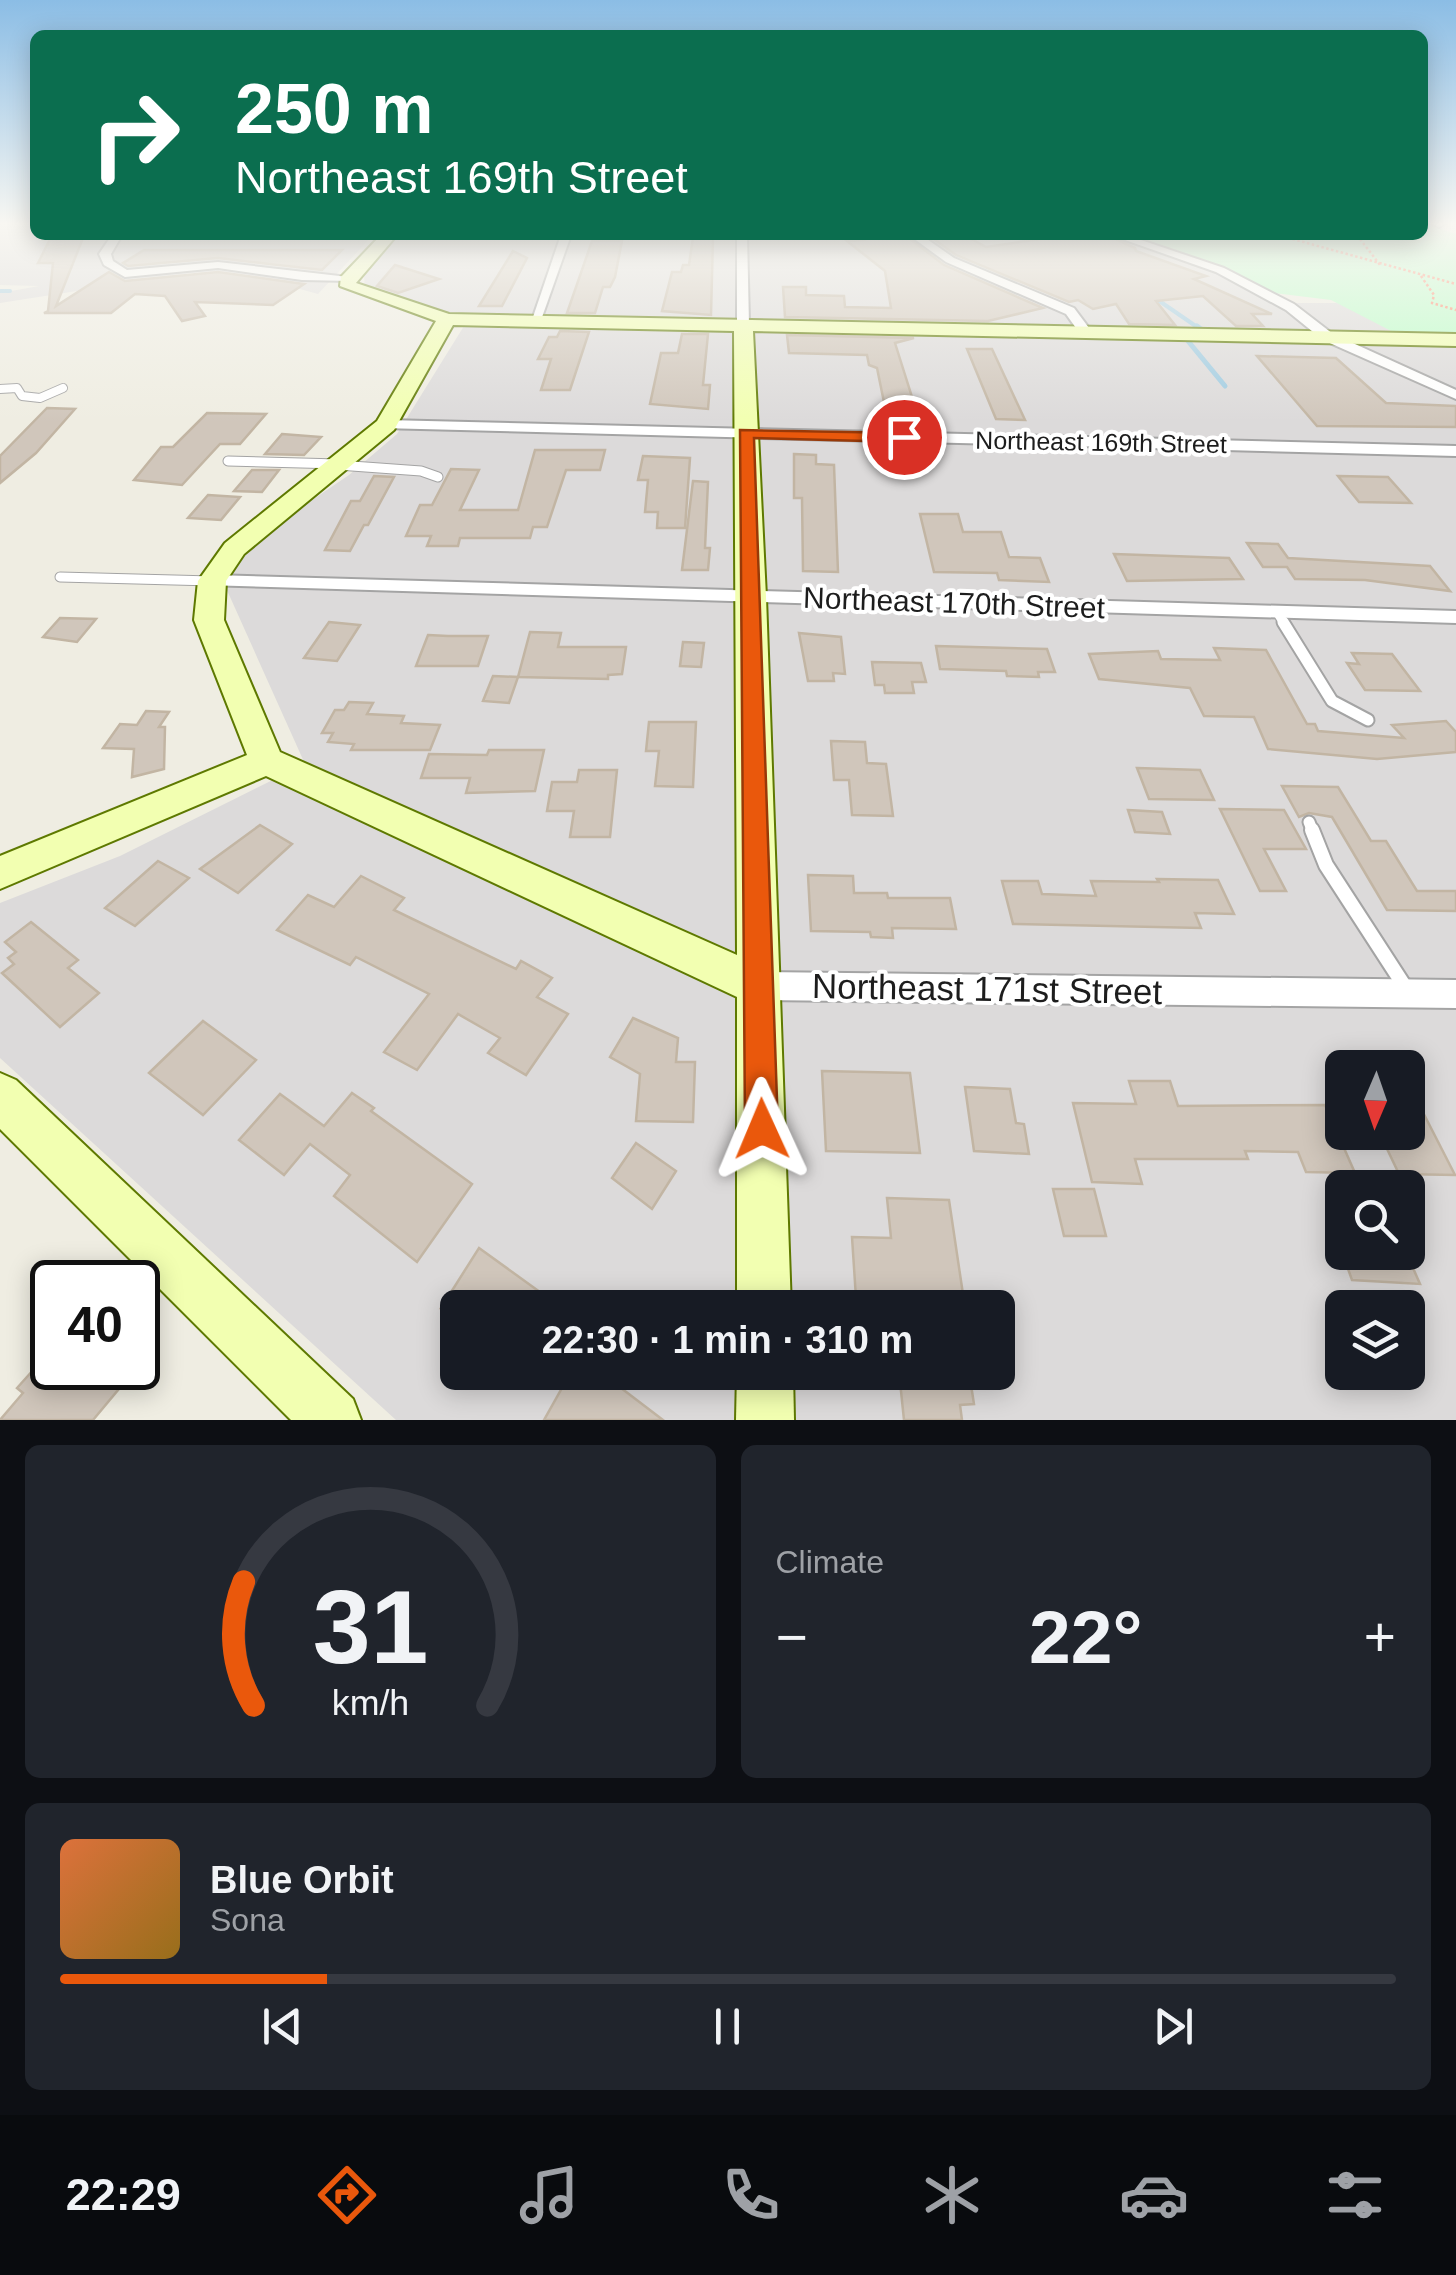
<!DOCTYPE html>
<meta charset="utf-8">
<style>
body{margin:0;font-family:Helvetica,sans-serif;background:#20242c;color:#f1f3f6;height:100vh;display:flex;flex-direction:column;font-size:38px;white-space:nowrap}
*{box-sizing:border-box;margin:0}
p{font-size:32px;color:#9ea1a6}
.icon{flex:none;width:55px;height:55px;fill:none;stroke:currentColor;stroke-width:2;stroke-linecap:round;stroke-linejoin:round}
.map{position:relative;height:1420px;overflow:hidden}
.sheet{display:flex;flex-direction:column;gap:25px;padding:25px;background:#0d0f14;flex:1}
.sheet>*{flex:none}
.hud{position:absolute;left:30px;top:30px;width:1398px;height:210px;border-radius:15px;box-shadow:0 5px 25px #0003;background:#0b6e4f;color:#fff;overflow:hidden}
.needle{width:65px;rotate:182deg}
.buttons{position:absolute;left:1325px;top:1050px;display:grid;gap:20px}
.buttons a{display:grid;place-items:center;width:100px;height:100px;border-radius:15px;background:#171b24;box-shadow:0 5px 25px #0003;font-size:50px}
.speed{position:absolute;left:30px;top:1260px;display:flex;gap:20px;font-size:50px;font-weight:700;text-align:center}
.speed>*{display:grid;place-content:center;width:130px;height:130px;border-radius:50%;background:#171b24;box-shadow:0 5px 25px #0003;line-height:1}
.speed .limit{border:5px solid #111;border-radius:15px;background:#fff;color:#111}
.pin{position:absolute;display:grid;place-items:center;width:85px;height:85px;color:#fff;margin:-42px;border:5px solid #fff;border-radius:50%;box-shadow:0 2px 10px #0007}
.me{position:absolute;width:110px;margin:-55px;rotate:359deg;stroke-linejoin:round;filter:drop-shadow(0 0 8px #0008)}
.turn{display:flex;align-items:center;gap:35px;height:210px;padding:0 40px;font-size:45px}
.turn .icon{width:130px;height:130px;stroke-width:2.5}
.turn b{display:block;font-size:70px;line-height:85px}
.big{font-size:75px;font-weight:600;line-height:1.1}
.sheet .widget{flex:1;display:flex;flex-direction:column;justify-content:center;gap:15px;min-width:0;padding:0 35px;border-radius:15px;background:#20242c}
.sheet .dial{align-items:center;gap:0}
.dial svg{height:260px;overflow:visible;fill:none;stroke:#363941;stroke-width:7;stroke-linecap:round;text-anchor:middle}
.dial text{fill:#f1f3f6;stroke:none}
.song{display:flex;align-items:center;gap:30px}
.cover{width:120px;height:120px;border-radius:15px;background:linear-gradient(135deg,hsl(20 70% 55%),hsl(40 70% 35%))}
.played{height:10px;border-radius:5px;background:linear-gradient(90deg,#ea580c 20%,#363941 20%)}
.keys{display:flex;justify-content:space-around;direction:ltr}
.heat{display:flex;justify-content:space-between;align-items:center;font-size:55px;direction:ltr}
.sheet .tiles{flex:1;display:grid;gap:25px;grid-template-columns:1fr 1fr}
.widget:last-child{grid-column:span 2}
.trip{position:absolute;left:440px;top:1290px;width:575px;height:100px;border-radius:15px;background:#171b24;box-shadow:0 5px 25px #0003;font-weight:600;line-height:100px;text-align:center}
.dock{display:flex;height:160px;justify-content:space-around;align-items:center;background:#090b0e;color:#9ea1a6}
.dock .icon{width:70px;height:70px}
.dock .selected{color:#ea580c}
.dock b{font-size:45px;color:#f1f3f6}
.map>svg:first-child{display:block}
</style>
<div class="map">
<svg width="1456" height="1420" viewBox="0 0 1456 1420">
<rect width="100%" height="100%" fill="#efede2"/>
<g fill="#dcdada" fill-rule="evenodd">
<polygon points="0,223 35,223 35,235 373,235 318,294 260,278 192,273 0,303 0,293 39,286 0,285"/>
<polygon points="400,235 1116,235 1293,303 1340,303 1399,335 452,316 365,290 364,275"/>
<path d="M464 326 1456 347V1420H396L0 1058V903L120 856 305 764 226 588 232 566 271 528 349 475 397 434ZM1342 1068H1408V1132H1342ZM1342 1188H1408V1252H1342ZM458 1308H998V1372H458ZM1342 1308H1408V1372H1342Z"/>
</g>
<polygon fill="#bbfec8" points="1423,223 1456,234 1456,336 1399,335 1331,300 1265,292 1220,270 1115,235 1422,235"/>
<g fill="none" stroke-linecap="round" stroke-linejoin="round">
<g stroke="#9fcbe1" stroke-width="4">
<polyline points="1013,235 1033,244"/>
<polyline points="0,291 10,291"/>
<polyline points="1155,298 1200,329"/>
</g>
<g stroke="#9fcbe1" stroke-width="5">
<polyline points="1197,326 1201,329"/>
<polyline points="1188,341 1225,386"/>
</g>
</g>
<g fill="#d0c6bb" stroke="#c2b5a3" stroke-width="2.5">
<polygon points="860,235 905,235 944,265 1043,308 988,321 785,317 783,287 806,287 806,295 844,296 845,307 891,308 885,271 847,241 864,240"/>
<polygon points="928,235 964,235 986,247 1068,235 1107,235 1135,248 1136,251 1206,276 1194,279 1272,314 1252,314 1263,326 1236,326 1203,296 1156,301 1175,325 1129,324 1116,304 1093,309 1078,300 1069,302 956,255"/>
<polygon points="51,237 83,238 56,306 109,272 125,281 218,272 304,284 273,305 195,302 205,316 182,321 165,296 135,294 111,313 44,313 48,311 53,263 38,263"/>
<polygon points="693,237 713,238 711,315 662,311 672,272 681,272 683,265 689,265"/>
<polygon points="592,241 622,241 615,277 610,287 603,287 595,313 567,313"/>
<polygon points="144,250 342,250 322,270 218,258 128,266 123,263"/>
<polygon points="513,251 527,258 502,306 479,306"/>
<polygon points="395,265 439,279 398,293 377,286"/>
<polygon points="560,331 589,332 570,390 541,390 551,359 538,359 549,337 557,337"/>
<polygon points="682,334 708,334 703,385 710,385 708,409 650,404 661,353 678,353"/>
<polygon points="787,335 914,338 895,343 917,413 886,412 877,368 869,365 867,355 789,353"/>
<polygon points="967,349 992,349 1025,420 996,419"/>
<polygon points="1257,356 1336,358 1386,403 1456,406 1456,427 1317,426"/>
<polygon points="47,408 75,409 36,453 0,483 0,456"/>
<polygon points="207,413 266,414 240,444 220,444 182,485 134,480 161,447 173,447"/>
<polygon points="282,434 321,437 304,455 265,454"/>
<polygon points="535,450 605,450 600,470 566,470 547,527 533,527 530,538 460,538 458,546 427,546 431,536 406,536 420,505 432,505 451,469 479,470 460,510 518,510"/>
<polygon points="794,454 816,455 816,464 834,465 838,572 803,571 802,498 794,498"/>
<polygon points="643,456 690,458 685,528 657,528 658,512 645,512 648,480 638,480"/>
<polygon points="252,470 279,470 262,492 234,491"/>
<polygon points="374,476 394,477 368,525 364,525 350,551 325,550 351,501 360,501"/>
<polygon points="1338,476 1388,477 1411,503 1359,502"/>
<polygon points="693,481 708,482 705,548 710,548 708,570 682,570"/>
<polygon points="208,495 240,497 221,520 188,518"/>
<polygon points="920,514 958,514 963,532 1001,532 1009,557 1040,558 1049,582 999,580 997,573 934,572"/>
<polygon points="1247,543 1278,544 1288,558 1430,566 1450,591 1365,580 1295,579 1287,567 1263,567"/>
<polygon points="1114,554 1229,558 1243,579 1127,581"/>
<polygon points="60,618 96,619 77,642 43,637"/>
<polygon points="329,622 360,625 337,661 304,658"/>
<polygon points="530,632 561,633 558,647 626,647 622,674 608,675 608,679 518,677"/>
<polygon points="799,633 841,637 845,674 833,673 834,681 808,681"/>
<polygon points="428,635 448,636 488,636 478,666 416,666"/>
<polygon points="683,642 704,643 701,667 680,666"/>
<polygon points="936,646 1047,649 1055,672 1038,672 1039,677 1007,676 1006,671 940,669"/>
<polygon points="1214,648 1266,650 1307,724 1315,724 1318,731 1404,738 1392,725 1446,721 1456,732 1456,752 1377,759 1268,749 1254,717 1204,716 1190,688 1099,679 1089,654 1158,651 1161,659 1220,660"/>
<polygon points="1352,653 1392,654 1420,691 1365,690 1347,663 1359,664"/>
<polygon points="872,662 921,663 926,682 912,682 914,693 885,693 884,685 875,685"/>
<polygon points="493,676 518,677 509,703 483,701"/>
<polygon points="349,702 373,703 367,714 404,716 401,723 440,725 430,750 351,750 354,744 328,742 333,733 322,733 335,710 344,710"/>
<polygon points="146,711 169,712 159,727 165,727 164,769 132,777 134,749 103,748 120,724 137,725"/>
<polygon points="649,722 696,722 693,787 655,786 659,751 646,751"/>
<polygon points="831,741 865,742 867,763 886,764 893,816 852,815 849,780 834,780"/>
<polygon points="489,750 544,750 535,791 466,793 470,778 421,778 429,754 487,755"/>
<polygon points="1137,768 1200,770 1214,800 1149,799"/>
<polygon points="579,770 617,770 610,837 570,837 574,811 547,811 552,782 577,782"/>
<polygon points="1282,786 1338,787 1371,841 1386,841 1417,891 1456,891 1456,911 1387,910 1332,817 1309,813 1299,817"/>
<polygon points="1220,809 1284,810 1306,849 1264,849 1286,891 1260,891"/>
<polygon points="1128,810 1162,812 1170,834 1135,832"/>
<polygon points="260,825 292,844 238,893 200,869"/>
<polygon points="158,861 189,878 135,926 105,908"/>
<polygon points="808,875 853,876 854,893 887,893 888,898 950,898 956,929 892,928 893,938 871,937 870,932 811,931"/>
<polygon points="361,876 404,898 394,910 516,969 521,961 552,978 537,997 568,1014 526,1075 488,1053 500,1038 458,1014 417,1070 384,1052 429,994 356,957 350,965 277,930 308,895 334,907"/>
<polygon points="1157,879 1218,880 1234,914 1195,913 1201,928 1013,924 1002,881 1038,881 1042,894 1096,896 1091,881 1159,882"/>
<polygon points="31,922 78,960 68,968 99,993 60,1027 2,973 14,964 8,958 16,952 5,942"/>
<polygon points="633,1018 678,1038 676,1062 695,1062 693,1122 636,1121 640,1074 610,1057"/>
<polygon points="203,1021 256,1060 203,1115 149,1073"/>
<polygon points="822,1071 910,1073 920,1153 826,1151"/>
<polygon points="1129,1081 1170,1081 1178,1106 1325,1105 1355,1173 1306,1172 1298,1152 1245,1151 1248,1159 1135,1159 1142,1184 1092,1182 1073,1103 1136,1104"/>
<polygon points="1408,1083 1455,1175 1399,1174 1379,1132 1408,1132"/>
<polygon points="965,1087 1010,1089 1016,1123 1024,1124 1029,1154 974,1151"/>
<polygon points="352,1093 374,1108 371,1111 472,1184 417,1262 334,1196 350,1175 310,1144 284,1175 239,1140 280,1094 324,1126"/>
<polygon points="636,1143 676,1171 652,1209 612,1178"/>
<polygon points="1053,1189 1094,1189 1106,1236 1064,1236"/>
<polygon points="887,1198 949,1200 964,1301 856,1298 852,1237 891,1238"/>
<polygon points="479,1248 562,1308 441,1308"/>
<polygon points="1342,1252 1406,1252 1420,1284 1352,1280"/>
<polygon points="52,1349 52,1368 96,1368 118,1390 93,1420 0,1420 23,1393 17,1388"/>
<polygon points="571,1372 600,1372 663,1420 544,1420"/>
<polygon points="899,1372 969,1372 974,1404 960,1405 962,1420 904,1420"/>
</g>
<g fill="none" stroke-linecap="round" stroke-linejoin="round">
<defs>
<polyline id="lane-far3" points="0,389 17,388 22,396 40,398 63,388"/>
<g id="lane-far2">
<polyline points="228,461 339,464"/>
<polyline points="338,465 421,471 438,477"/>
<polyline points="60,577 212,581"/>
<polyline points="1277,612 1285,625"/>
</g>
<g id="lane-far1">
<polyline points="1283,622 1332,701 1368,720"/>
<polyline points="1309,822 1313,832"/>
</g>
<polyline id="lane" points="1312,830 1326,865 1407,990"/>
<g id="street">
<polygon points="1430,223 1443,223 1444,224 1439,227"/>
<polygon points="112,235 122,235 111,254 113,261 127,270 218,262 357,278 351,281 302,280 218,268 125,277 104,265 99,254"/>
<polygon points="561,235 571,235 541,320 531,323"/>
<polygon points="737,235 747,235 749,324 743,328 737,324"/>
<polygon points="909,235 921,235 954,258 1074,308 1092,332 1081,335 1066,314 946,262"/>
<polygon points="1111,235 1126,235 1224,268 1294,304 1333,334 1456,390 1456,399 1323,340 1286,310 1216,272"/>
<polygon points="386,420 1456,446 1456,456 381,428 378,425"/>
<polygon points="212,575 1456,611 1456,623 205,585 202,581"/>
<polygon points="760,972 1456,980 1456,1008 760,1000 750,996 745,986 750,976"/>
</g>
<g id="secondary">
<path d="M381 235H397L356 283 449 314 1456 334V346L753 331 766 597 791 1308H737V997L266 776 0 889V856L247 755 194 620 198 581 225 543 377 421 436 321 340 286 341 277ZM453 325 734 331 737 955 280 752 224 620 226 581 244 554 394 430Z"/>
<polygon points="0,1073 16,1080 353,1399 361,1420 291,1420 0,1129"/>
<polygon points="737,1372 793,1372 794,1420 736,1420"/>
</g>
</defs>
<use href="#lane-far3" stroke="#a4a4a4" stroke-width="10"/>
<use href="#lane-far2" stroke="#a4a4a4" stroke-width="11"/>
<use href="#lane-far1" stroke="#a4a4a4" stroke-width="15"/>
<use href="#lane" stroke="#a4a4a4" stroke-width="18"/>
<use href="#street" stroke="#a4a4a4" stroke-width="4"/>
<use href="#secondary" stroke="#5e7900" stroke-width="4"/>
<g stroke="#ff8564" stroke-width="2.5" stroke-dasharray="2.5 2.5" stroke-linecap="butt">
<polyline points="1278,235 1456,284"/>
<polyline points="1357,235 1380,265"/>
<polyline points="1421,276 1434,295 1432,303 1456,310"/>
</g>
<use href="#lane-far3" stroke="#fff" stroke-width="8"/>
<use href="#lane-far2" stroke="#fff" stroke-width="9"/>
<use href="#lane-far1" stroke="#fff" stroke-width="11"/>
<use href="#lane" stroke="#fff" stroke-width="14"/>
<use href="#street" fill="#fff" fill-rule="evenodd"/>
<use href="#secondary" fill="#f2ffb1" fill-rule="evenodd"/>
</g>
<linearGradient id="sky" x2="0" y2="1"><stop stop-color="#8bbde5"/><stop offset="0.53" stop-color="#f8f7f2"/><stop offset="1" stop-color="#f8f7f2" stop-opacity="0"/></linearGradient>
<rect width="1456" height="422" fill="url(#sky)"/>
<polygon fill="#ea580c" stroke="#983908" stroke-width="2.5" points="740,430 904,433 912,437 904,442 754,438 778,1129 774,1141 762,1146 750,1141 745,1129"/>
<g text-anchor="middle" stroke-width="8" stroke-linejoin="round" paint-order="stroke">
<g font-size="25" fill="#1d1d1d" stroke="#fff">
<text transform="translate(1101 442) rotate(1)" y="9">Northeast 169th Street</text>
</g>
<g font-size="30" fill="#1d1d1d" stroke="#fff">
<text transform="translate(954 603) rotate(2)" y="10">Northeast 170th Street</text>
</g>
<g font-size="35" fill="#1d1d1d" stroke="#fff">
<text transform="translate(987 989) rotate(1)" y="12">Northeast 171st Street</text>
</g>
</g>
</svg>
<div class="buttons">
<a><svg class="needle" viewBox="-14 -14 28 28"><path d="M0-13l5 13h-10z" fill="#e53935"/><path d="M0 13l5-13h-10z" fill="#9ea1a6"/></svg></a>
<a><svg class="icon" aria-label="search" viewBox="0 0 24 24"><circle cx="10" cy="10" r="6"/><path d="M15 15l6 6"/></svg></a>
<a><svg class="icon" aria-label="layers" viewBox="0 0 24 24"><path d="M12 4l9 5-9 5-9-5zM3 14l9 5 9-5"/></svg></a>
</div>
<div class="speed"><div class="limit">40</div></div>
<div class="pin" style="left:904px;top:437px;background:#d93025"><svg class="icon" aria-label="arrive" viewBox="0 0 24 24"><path d="M6 21V4h12l-3 4 3 4H6"/></svg></div>
<svg class="me" style="left:762px;top:1129px" viewBox="-20 -20 40 40"><path d="M0-17L14 15 0 8-14 15z" fill="#ea580c" stroke="#fff" stroke-width="4"/></svg>
<div class="trip">22:30 · 1 min · 310 m</div>
<div class="hud">
<div class="turn"><svg class="icon" aria-label="right" viewBox="0 0 24 24"><path d="M7 20v-9h11M14 6l5 5-5 5"/></svg><div><b>250 m</b>Northeast 169th Street</div></div>
</div>
</div>
<section class="sheet">
<div class="tiles">
<div class="widget dial"><svg viewBox="0 0 100 80">
<path d="M14 69A42 42 0 1 1 86 69"/>
<path d="M14 69A42 42 0 0 1 11 31" stroke="#ea580c"/>
<text x="50" y="56" font-size="32" font-weight="700">31</text>
<text x="50" y="72" font-size="11">km/h</text>
</svg></div>
<div class="widget"><p>Climate</p>
<div class="heat"><a>−</a><b class="big">22°</b><a>+</a></div>
</div>
<div class="widget">
<div class="song"><i class="cover"></i><div><b>Blue Orbit</b><p>Sona</p></div></div>
<div class="played"></div>
<div class="keys"><svg class="icon" aria-label="previous" viewBox="0 0 24 24"><path d="M18 5L8 12l10 7zM5 5v14"/></svg><svg class="icon" aria-label="pause" viewBox="0 0 24 24"><path d="M8 5v14M16 5v14"/></svg><svg class="icon" aria-label="next" viewBox="0 0 24 24"><path d="M6 5l10 7-10 7zM19 5v14"/></svg></div>
</div>
</div>
</section>
<nav class="dock">
<b>22:29</b>
<svg class="icon selected" aria-label="directions" viewBox="0 0 24 24"><path d="M12 3l9 9-9 9-9-9zM9 14v-3h6M13 9l2 2-2 2"/></svg>
<svg class="icon" aria-label="music" viewBox="0 0 24 24"><path d="M9 18V5l10-2v13"/><circle cx="6" cy="18" r="3"/><circle cx="16" cy="16" r="3"/></svg>
<svg class="icon" aria-label="phone" viewBox="0 0 24 24"><path d="M5 4h4l2 5-3 2q2 4 5 5l2-3 5 2v4C11 20 4 13 5 4z"/></svg>
<svg class="icon" aria-label="climate" viewBox="0 0 24 24"><path d="M12 3v18M4 7l16 10M4 17L20 7"/></svg>
<svg class="icon" aria-label="car" viewBox="0 0 24 24"><path d="M5 17H2v-5l4-1 3-4h7l3 4 3 1v5h-3M9 17h6M6 11h13"/><circle cx="7" cy="17" r="2"/><circle cx="17" cy="17" r="2"/></svg>
<svg class="icon" aria-label="filters" viewBox="0 0 24 24"><path d="M4 7h16M4 17h16"/><circle cx="9" cy="7" r="2"/><circle cx="15" cy="17" r="2"/></svg>
</nav>
